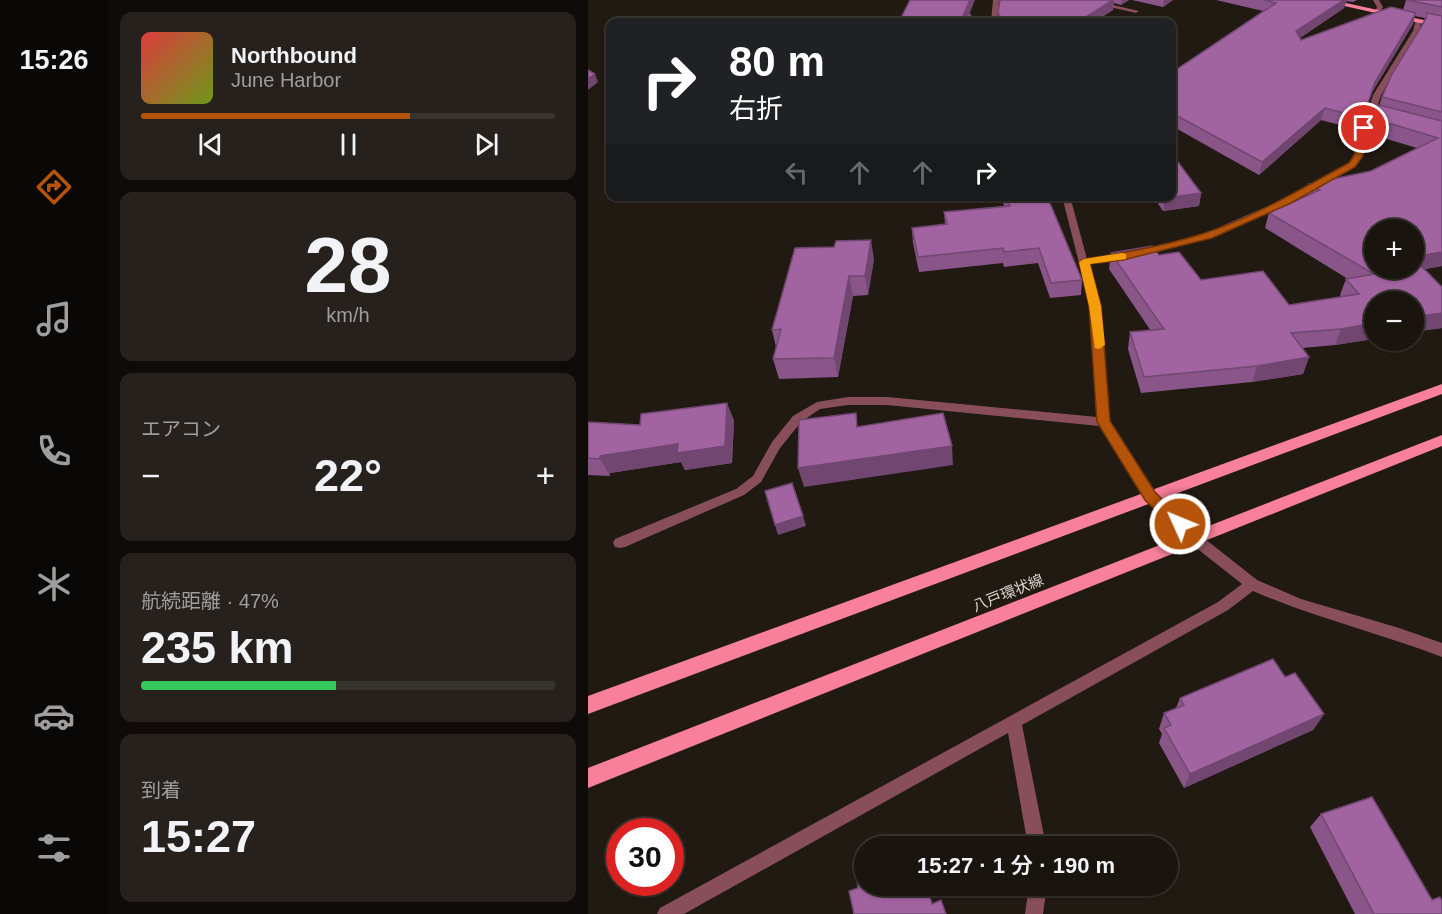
<!DOCTYPE html>
<html lang="ja">
<meta charset="utf-8">
<style>
body{margin:0;font-family:Helvetica,"Noto Sans JP",sans-serif;background:#26211c;color:#f1f3f6;height:100vh;display:flex;flex-direction:column;font-size:22px;white-space:nowrap}
*{box-sizing:border-box;margin:0}
p{font-size:20px;color:#9f9e9e}
.icon{flex:none;width:33px;height:33px;fill:none;stroke:currentColor;stroke-width:2;stroke-linecap:round;stroke-linejoin:round}
.map{position:relative;flex:1;overflow:hidden}
.sheet{display:flex;flex-direction:column;gap:12px;padding:12px;background:#0e0b08;width:480px}
.sheet>*{flex:none}
.hud{position:absolute;left:18px;top:18px;width:570px;height:183px;border-radius:12px;box-shadow:0 2px 4px #0004,0 0 0 2px #37332e;background:#202124;color:#fff;overflow:hidden}
.controls{position:absolute;left:776px;top:219px;display:grid;gap:12px}
.controls a{display:grid;place-items:center;width:60px;height:60px;border-radius:50%;background:#19140e;box-shadow:0 2px 4px #0004,0 0 0 2px #37332e;font-size:30px}
.speed{position:absolute;left:18px;top:818px;display:flex;gap:12px;font-size:30px;font-weight:700;text-align:center}
.speed>*{display:grid;place-content:center;width:78px;height:78px;border-radius:50%;background:#19140e;box-shadow:0 2px 4px #0004,0 0 0 2px #37332e;line-height:1}
.speed .limit{border:9px solid #d22;background:#fff;color:#111}
.pin{position:absolute;display:grid;place-items:center;width:51px;height:51px;color:#fff;margin:-26px;border:3px solid #fff;border-radius:50%;box-shadow:0 2px 6px #0007}
.me{position:absolute;width:66px;margin:-33px;rotate:314deg;stroke-linejoin:round;filter:drop-shadow(0 0 4px #0008)}
.turn{display:flex;align-items:center;gap:21px;height:126px;padding:0 24px;font-size:27px}
.turn .icon{width:78px;height:78px;stroke-width:2.5}
.turn b{display:block;font-size:42px;line-height:51px}
.lanes{display:flex;align-items:center;height:57px;padding:0 24px;background:#0003;justify-content:center;gap:30px;direction:ltr}
.lanes .off{opacity:.35}
.big{font-size:45px;font-weight:600;line-height:1.1}
.sheet .tile{flex:1;display:flex;flex-direction:column;justify-content:center;gap:9px;min-width:0;padding:0 21px;border-radius:12px;background:#26211c}
.sheet .dial{align-items:center;gap:0}
.dial b{font-size:78px;line-height:1}
.song{display:flex;align-items:center;gap:18px}
.cover{width:72px;height:72px;border-radius:9px;background:linear-gradient(135deg,hsl(0 70% 55%),hsl(80 70% 35%))}
.played{height:6px;border-radius:3px;background:linear-gradient(90deg,#b45309 65%,#37332e 65%)}
.keys{display:flex;justify-content:space-around;direction:ltr}
.heat{display:flex;justify-content:space-between;align-items:center;font-size:33px;direction:ltr}
.charge{height:9px;border-radius:4px;background:linear-gradient(90deg,#34c759 47%,#37332e 0)}
.trip{position:absolute;left:266px;top:836px;width:324px;height:60px;border-radius:30px;background:#19140e;box-shadow:0 2px 4px #0004,0 0 0 2px #37332e;font-weight:600;line-height:60px;text-align:center}
main{display:flex;flex:1;min-height:0}
.tabs{display:flex;flex-direction:column;width:108px;justify-content:space-around;align-items:center;background:#0a0806;color:#9f9e9e}
.tabs .icon{width:42px;height:42px}
.tabs .selected{color:#b45309}
.tabs b{font-size:27px;color:#f1f3f6}
.map>svg:first-child{display:block}
</style>
<main>
<nav class="tabs">
<b>15:26</b>
<svg class="icon selected" aria-label="directions" viewBox="0 0 24 24"><path d="M12 3l9 9-9 9-9-9zM9 14v-3h6M13 9l2 2-2 2"/></svg>
<svg class="icon" aria-label="music" viewBox="0 0 24 24"><path d="M9 18V5l10-2v13"/><circle cx="6" cy="18" r="3"/><circle cx="16" cy="16" r="3"/></svg>
<svg class="icon" aria-label="phone" viewBox="0 0 24 24"><path d="M5 4h4l2 5-3 2q2 4 5 5l2-3 5 2v4C11 20 4 13 5 4z"/></svg>
<svg class="icon" aria-label="climate" viewBox="0 0 24 24"><path d="M12 3v18M4 7l16 10M4 17L20 7"/></svg>
<svg class="icon" aria-label="car" viewBox="0 0 24 24"><path d="M5 17H2v-5l4-1 3-4h7l3 4 3 1v5h-3M9 17h6M6 11h13"/><circle cx="7" cy="17" r="2"/><circle cx="17" cy="17" r="2"/></svg>
<svg class="icon" aria-label="filters" viewBox="0 0 24 24"><path d="M4 7h16M4 17h16"/><circle cx="9" cy="7" r="2"/><circle cx="15" cy="17" r="2"/></svg>
</nav>
<section class="sheet">
<div class="tile">
<div class="song"><i class="cover"></i><div><b>Northbound</b><p>June Harbor</p></div></div>
<div class="played"></div>
<div class="keys"><svg class="icon" aria-label="previous" viewBox="0 0 24 24"><path d="M18 5L8 12l10 7zM5 5v14"/></svg><svg class="icon" aria-label="pause" viewBox="0 0 24 24"><path d="M8 5v14M16 5v14"/></svg><svg class="icon" aria-label="next" viewBox="0 0 24 24"><path d="M6 5l10 7-10 7zM19 5v14"/></svg></div>
</div>
<div class="tile dial"><b>28</b><p>km/h</p></div>
<div class="tile"><p>エアコン</p>
<div class="heat"><a>−</a><b class="big">22°</b><a>+</a></div>
</div>
<div class="tile"><p>航続距離 · 47%</p><b class="big">235 km</b><div class="charge"></div></div>
<div class="tile"><p>到着</p><b class="big">15:27</b></div>
</section>
<div class="map">
<svg width="854" height="914" viewBox="0 0 854 914">
<rect width="100%" height="100%" fill="#211a12"/>
<g fill="none" stroke-linecap="round" stroke-linejoin="round">
<polygon fill="#884f5b" fill-rule="evenodd" points="491,0 503,0 551,11 548,13"/>
<g fill="#884f5b" fill-rule="evenodd">
<polygon points="405,0 411,0 409,22 403,22"/>
<polygon points="785,0 791,0 795,7 792,13 787,12 789,7"/>
<polygon points="828,20 833,21 831,31 793,95 776,150 767,167 702,203 624,237 553,256 550,255 550,251 618,233 696,199 761,163 768,150 785,95 825,31"/>
<path d="M474 196H482L499 259 536 253 541 256 536 259 501 264 512 306 521 422 566 493 612 535 669 580 713 599 811 628 854 643V657C791 633 727 618 665 591L640 610 434 725 458 846H440L420 733 96 914H69L72 908 630 602 654 584 602 543 558 499 511 426 299 405H260L232 409 213 422 192 448 173 482 156 495 37 547 32 548 27 547 25 543 27 539 148 489 165 476 184 442 205 416 229 402 260 397H299L509 417 502 306Z"/>
<polygon points="441,885 459,885 455,914 437,914"/>
</g>
<g fill="#f8809b" fill-rule="evenodd">
<polygon points="730,0 744,0 854,24 854,28"/>
<polygon points="854,384 854,394 0,714 0,696"/>
<polygon points="854,435 854,446 0,788 0,768"/>
</g>
</g>
<g fill="#8a568a">
<polygon points="412,0 541,0 533,5 526,3 525,10 506,22 410,22 410,13"/>
<polygon points="544,0 585,0 575,7"/>
<polygon points="628,0 769,0 765,2 758,1 756,8 712,38 713,40 815,10 818,0 854,0 854,266 837,269 854,287 854,328 825,332 825,302 786,302 786,339 747,345 714,348 721,357 715,374 664,382 553,393 540,349 542,332 563,331 521,269 523,253 571,255 613,280 701,305 753,297 752,295 758,279 760,279 677,228 681,213 718,196 721,184 783,171 829,148 782,134 786,120 794,97 837,18 827,16 825,24 783,94 771,130 733,120 671,175 584,126 584,70 589,69 675,11"/>
<polygon points="613,193 611,206 575,211 565,196 584,196"/>
<polygon points="413,196 459,196 494,280 493,295 462,298 450,263 416,267 415,263 331,272 325,243 324,228 357,224 356,212 416,206"/>
<polygon points="286,259 280,295 265,296 250,377 191,379 185,359 188,347 184,330"/>
<polygon points="146,420 144,463 97,470 93,462 22,473 22,476 0,475 0,422 52,425"/>
<polygon points="697,677 736,714 725,730 596,788 571,743 574,734 571,729 576,713 588,708 592,698"/>
<polygon points="733,814 844,900 854,914 767,914 722,827"/>
</g>
<g fill="#714671">
<polygon points="382,0 387,0 378,22 374,18"/>
<polygon points="525,0 526,0 525,10 506,22 490,22"/>
<polygon points="534,0 541,0 533,5"/>
<polygon points="576,0 585,0 575,7"/>
<polygon points="756,0 759,0 756,8 706,42 708,31"/>
<polygon points="828,13 825,24 783,94 771,130 787,82"/>
<polygon points="7,74 10,82 0,90 0,79"/>
<polygon points="737,108 733,120 671,175 674,162"/>
<polygon points="613,193 611,206 575,211 577,198"/>
<polygon points="520,196 554,196 519,201"/>
<polygon points="283,240 286,259 280,295 277,276"/>
<polygon points="854,252 854,266 817,273 825,257"/>
<polygon points="261,276 265,296 250,377 246,358"/>
<polygon points="854,313 854,328 825,332 825,317"/>
<polygon points="786,323 786,339 747,345 753,329"/>
<polygon points="721,357 715,374 664,382 669,366"/>
<polygon points="139,403 146,420 144,463 97,470 93,462 22,473 22,476 12,459 12,456"/>
<polygon points="364,446 365,465 216,487 210,468"/>
<polygon points="215,516 218,526 190,535 187,525"/>
<polygon points="736,714 725,730 596,788 602,774"/>
</g>
<g fill="#a164a1" stroke="#714671" stroke-width="1.5">
<polygon points="322,0 382,0 374,18 382,14 385,22 290,22 290,21 312,20"/>
<polygon points="412,0 525,0 490,22 416,22 410,13"/>
<polygon points="675,0 756,0 708,31 713,40 803,7 828,13 787,82 775,118 737,108 674,162 584,113 584,70 589,69 688,3"/>
<polygon points="819,0 854,0 854,7"/>
<polygon points="839,13 854,16 854,112 794,97 804,74 838,19"/>
<polygon points="0,70 7,74 0,79"/>
<polygon points="791,105 854,121 854,252 825,257 825,230 786,230 786,268 825,268 825,258 854,287 854,313 825,317 825,302 786,302 786,323 753,329 703,333 721,357 669,366 556,377 542,332 576,329 523,253 564,246 571,255 591,252 613,280 675,271 701,305 771,294 758,279 786,274 681,213 732,190 721,184 783,171 850,138 787,119"/>
<polygon points="584,154 613,193 577,198 576,196 584,196"/>
<polygon points="418,196 459,196 494,280 463,283 451,248 416,252 415,248 330,257 324,228 359,224 356,212 422,206"/>
<polygon points="283,240 277,276 261,276 246,358 185,359 193,329 184,330 207,248 246,247 248,241"/>
<polygon points="139,403 137,446 89,453 90,444 12,456 12,459 0,458 0,422 52,425 53,414"/>
<polygon points="268,413 269,427 355,413 364,446 210,468 211,420"/>
<polygon points="204,483 215,516 187,525 177,491"/>
<polygon points="685,659 697,677 707,673 736,714 602,774 576,728 583,725 576,713 596,705 592,698"/>
<polygon points="784,797 844,900 852,897 854,901 854,914 786,914 733,814"/>
<polygon points="276,869 276,885 339,885 344,904 353,900 358,914 266,914 261,891 270,888 268,872"/>
</g>
<path fill="#b45309" stroke="#753606" stroke-width="1.5" d="M776 125 780 128 775 156 767 167 703 203 624 238 535 260 502 264 513 306 522 421 567 492 599 524 597 529H587L557 500 509 422 501 306 491 262 496 259C536 253 578 246 617 233 667 217 714 188 761 163L766 156 771 128Z"/>
<polygon fill="#f59e0b" points="534,253 538,254 538,259 502,264 513,306 517,345 511,349 507,348 501,306 491,262 496,259"/>
<g text-anchor="middle" stroke-width="6" stroke-linejoin="round" paint-order="stroke">
<g font-size="15" fill="#d9d5cf" stroke="#211a12">
<text transform="translate(420 593) rotate(-22)" y="5">八戸環状線</text>
</g>
</g>
</svg>
<div class="controls">
<a>+</a>
<a>−</a>
</div>
<div class="speed"><div class="limit">30</div></div>
<div class="pin" style="left:776px;top:128px;background:#d93025"><svg class="icon" aria-label="arrive" viewBox="0 0 24 24"><path d="M6 21V4h12l-3 4 3 4H6"/></svg></div>
<svg class="me" style="left:592px;top:524px" viewBox="-20 -20 40 40"><circle r="17" fill="#b45309" stroke="#fff" stroke-width="3"/><path d="M0-11L8 9 0 5-8 9z" fill="#fff"/></svg>
<div class="trip">15:27 · 1 分 · 190 m</div>
<div class="hud">
<div class="turn"><svg class="icon" aria-label="right" viewBox="0 0 24 24"><path d="M7 20v-9h11M14 6l5 5-5 5"/></svg><div><b>80 m</b>右折</div></div>
<div class="lanes"><svg class="icon off" aria-label="left" viewBox="0 0 24 24"><path d="M17 20v-9H6M10 6l-5 5 5 5"/></svg><svg class="icon off" aria-label="ahead" viewBox="0 0 24 24"><path d="M12 20V5M6 11l6-6 6 6"/></svg><svg class="icon off" aria-label="ahead" viewBox="0 0 24 24"><path d="M12 20V5M6 11l6-6 6 6"/></svg><svg class="icon" aria-label="right" viewBox="0 0 24 24"><path d="M7 20v-9h11M14 6l5 5-5 5"/></svg></div>
</div>
</div>
</main>
